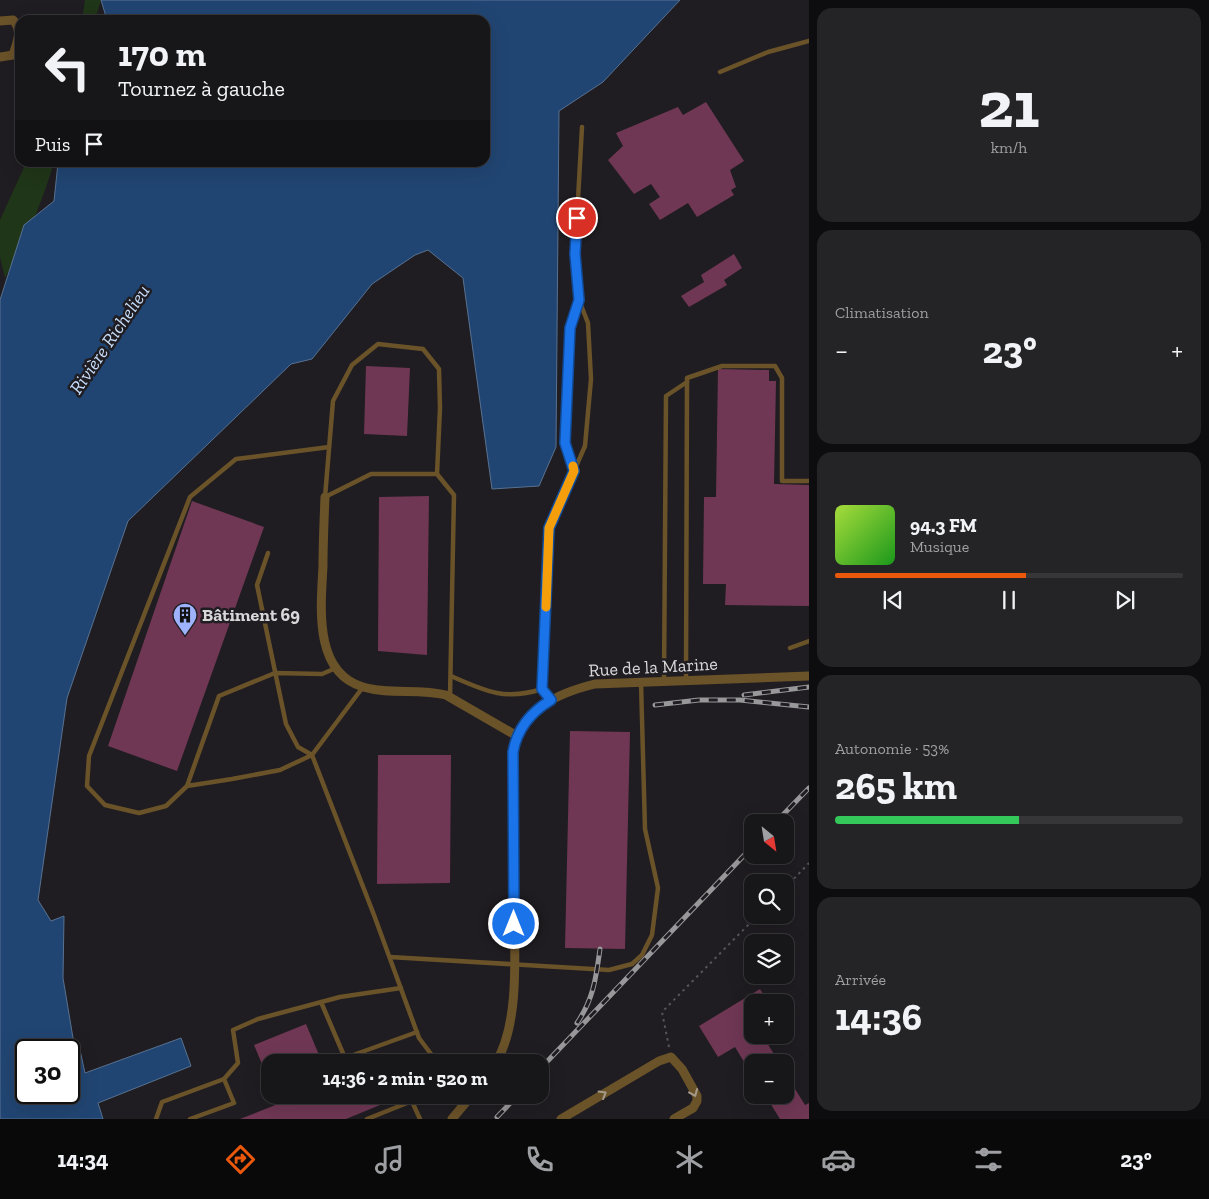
<!DOCTYPE html>
<html lang="fr">
<meta charset="utf-8">
<style>
body{margin:0;font-family:"Zilla Slab",serif;background:#242326;color:#f1f3f6;height:100vh;display:flex;flex-direction:column;font-size:19px;white-space:nowrap}
*{box-sizing:border-box;margin:0}
p{font-size:16px;color:#9e9fa2}
.icon{flex:none;width:28px;height:28px;fill:none;stroke:currentColor;stroke-width:2;stroke-linecap:round;stroke-linejoin:round}
.map{position:relative;flex:1;overflow:hidden}
.details{display:flex;flex-direction:column;gap:8px;padding:8px;background:#0d0c0e;width:400px}
.details>*{flex:none}
.top-card{position:absolute;left:15px;top:15px;width:475px;height:152px;border-radius:15px;box-shadow:0 5px 20px #0002,0 0 0 1px #363538;background:#171619;color:#f1f3f6;overflow:hidden}
.needle{width:32px;rotate:150deg}
.controls{position:absolute;left:744px;top:814px;display:grid;gap:10px}
.controls a{display:grid;place-items:center;width:50px;height:50px;border-radius:10px;background:#171619;box-shadow:0 5px 20px #0002,0 0 0 1px #363538;font-size:25px}
.speed{position:absolute;left:15px;top:1039px;display:flex;gap:10px;font-size:25px;font-weight:700;text-align:center}
.speed>*{display:grid;place-content:center;width:65px;height:65px;border-radius:50%;background:#171619;box-shadow:0 5px 20px #0002,0 0 0 1px #363538;line-height:1}
.speed .limit{border:2px solid #111;border-radius:8px;background:#fff;color:#111}
.pin{position:absolute;display:grid;place-items:center;width:42px;height:42px;color:#fff;margin:-21px;border:2px solid #fff;border-radius:50%;box-shadow:0 1px 5px #0007}
.me{position:absolute;width:55px;margin:-28px;rotate:0deg;stroke-linejoin:round;filter:drop-shadow(0 0 4px #0008)}
.turn{display:flex;align-items:center;gap:18px;height:105px;padding:0 20px;font-size:22px}
.turn .icon{width:65px;height:65px;stroke-width:2.5}
.turn b{display:block;font-size:35px;line-height:42px}
.then{display:flex;align-items:center;height:48px;padding:0 20px;background:#0003;gap:10px;font-size:19px}
.big{font-size:38px;font-weight:700;line-height:1.1}
.details .widget{flex:1;display:flex;flex-direction:column;justify-content:center;gap:8px;min-width:0;padding:0 18px;border-radius:15px;background:#242326}
.details .dial{align-items:center;gap:0}
.dial b{font-size:65px;line-height:1}
.song{display:flex;align-items:center;gap:15px}
.cover{width:60px;height:60px;border-radius:8px;background:linear-gradient(135deg,hsl(80 70% 55%),hsl(120 70% 35%))}
.played{height:5px;border-radius:2px;background:linear-gradient(90deg,#ea580c 55%,#363538 55%)}
.keys{display:flex;justify-content:space-around;direction:ltr}
.heat{display:flex;justify-content:space-between;align-items:center;font-size:28px;direction:ltr}
.charge{height:8px;border-radius:4px;background:linear-gradient(90deg,#34c759 53%,#363538 0)}
.trip{position:absolute;left:261px;top:1054px;width:288px;height:50px;border-radius:15px;background:#171619;box-shadow:0 5px 20px #0002,0 0 0 1px #363538;font-weight:700;line-height:50px;text-align:center}
.tabs{display:flex;height:80px;justify-content:space-around;align-items:center;background:#09090a;color:#9e9fa2}
.tabs .icon{width:35px;height:35px}
.tabs .selected{color:#ea580c}
.tabs b{font-size:22px;color:#f1f3f6}
main{display:flex;flex:1;min-height:0}
.map>svg:first-child{display:block}
</style>
<main>
<div class="map">
<svg width="809" height="1119" viewBox="0 0 809 1119">
<rect width="100%" height="100%" fill="#1f1d21"/>
<g fill="#203618">
<polygon points="85,0 101,0 95,20 82,20"/>
<polygon points="26,163 54,163 46,187 29,233 5,278 0,257 0,220"/>
</g>
<path fill="#214572" stroke="#587191" fill-rule="evenodd" d="M101 0H680L603 82 559 111 556 447 539 486 492 489 463 278 428 250 415 255 372 284 312 359 291 364 128 521 67 698 38 900 51 921 64 916 63 978 73 1038 80 1050 85 1073 181 1038 191 1066 98 1103 103 1119H0V300L24 225 54 201 58 163 485 162V20H107ZM26 1050H69V1092H26Z"/>
<g fill="#6f3754">
<polygon points="706,102 744,161 730,170 736,187 731,190 734,195 697,217 688,203 660,220 649,204 660,197 651,184 634,194 608,160 623,146 616,133 678,107 683,115"/>
<polygon points="734,254 742,268 724,280 727,285 689,307 681,296 704,282 701,275"/>
<polygon points="366,366 410,368 407,436 364,434"/>
<polygon points="718,369 769,370 769,381 776,381 774,484 809,485 809,606 725,605 726,584 703,584 704,497 716,497"/>
<polygon points="429,496 427,655 378,651 379,497"/>
<polygon points="192,501 264,527 177,771 108,746"/>
<polygon points="570,731 630,732 625,949 565,948"/>
<polygon points="378,755 451,755 450,883 377,884"/>
<polygon points="760,989 768,1002 752,1002 752,1035 762,1035 779,1062 752,1062 752,1075 735,1047 718,1057 699,1026"/>
<polygon points="306,1024 322,1062 270,1062 270,1083 254,1045"/>
<polygon points="386,1057 388,1062 374,1062"/>
<polygon points="785,1073 805,1105 809,1103 809,1119 780,1119 765,1095 785,1095"/>
<polygon points="275,1095 401,1095 402,1096 346,1119 240,1119 278,1104"/>
</g>
<g fill="none" stroke-linecap="round" stroke-linejoin="round">
<g stroke="#575559" stroke-width="2" stroke-dasharray="2.5 4" stroke-linecap="butt">
<polyline points="785,888 809,863"/>
<polyline points="669,1047 662,1012 758,915"/>
</g>
<g stroke="#6a5229" stroke-width="4.5">
<polyline points="720,72 768,52 809,41"/>
<polyline points="574,470 565,443 570,328 579,300"/>
<polyline points="325,497 333,401 352,365 378,344 423,349 439,369 440,408 437,474"/>
<polyline points="325,497 371,474 437,474 454,495 450,697"/>
<polyline points="268,553 257,585 286,724 298,747 312,755"/>
<polyline points="790,648 809,641"/>
<path d="M451 676C485 691 505 701 542 689"/>
<polyline points="686,680 687,378 722,366 775,366 782,378 782,481 809,481"/>
<polyline points="664,681 666,396 687,382"/>
<polyline points="363,687 312,755 374,915 419,1038 437,1062"/>
<polyline points="551,700 542,689 549,528 585,446 591,379 588,323 579,300 575,254 582,127"/>
<polyline points="312,755 280,770 232,779 187,786 166,806 139,813 105,805 87,786 89,756 190,497 236,459 329,447"/>
<polyline points="187,786 219,696 275,673 322,674 336,668"/>
<polyline points="390,957 609,970 632,964 642,955 652,935 658,888 645,829 641,682"/>
<polyline points="321,1002 345,1058 417,1032"/>
<polyline points="409,1095 420,1119"/>
<polyline points="459,1095 465,1105"/>
<polyline points="156,1119 162,1102 224,1079"/>
<polyline points="190,1119 234,1103 224,1079 238,1063 233,1030 258,1019 340,997 401,988"/>
<polyline points="367,1119 412,1101"/>
</g>
<g stroke="#6a5229" stroke-width="9">
<path d="M0 21 13 20C23 30 17 42 13 55L0 57"/>
<path d="M325 497C324 520 323 543 323 566 321 606 313 672 363 687 390 695 419 688 446 695L517 736"/>
<path d="M496 1062C521 1022 514 945 514 898 514 849 513 801 513 752 519 710 558 693 595 684L809 676"/>
<polyline points="452,1119 472,1095"/>
<polyline points="561,1119 659,1061 671,1057 682,1069 697,1096 697,1101 693,1108 674,1119"/>
</g>
<defs>
<g id="rail">
<polyline points="744,695 809,687"/>
<polyline points="655,705 699,700 740,700 809,707"/>
<polyline points="776,822 809,788"/>
<path d="M577 1023C594 998 596 977 600 949"/>
<polyline points="540,1069 752,847"/>
<polyline points="497,1117 518,1095"/>
</g>
</defs>
<use href="#rail" stroke="#98979a" stroke-width="5"/>
<use href="#rail" stroke="#1f1d21" stroke-width="3" stroke-dasharray="9" stroke-linecap="butt"/>
</g>
<defs><path id="oneway-chevron" d="M-2-3.5L2.5 0L-2 3.5" fill="none" stroke-width="1.6" stroke-linecap="round" stroke-linejoin="round" transform="scale(1.25)"/></defs>
<g stroke="#a69b8a">
<use href="#oneway-chevron" transform="translate(694 1093) rotate(67)"/>
<use href="#oneway-chevron" transform="translate(603 1094) rotate(-31)"/>
</g>
<g fill="none" stroke-linecap="round" stroke-linejoin="round">
<defs>
<path id="route" d="M514 924 513 752C517 729 531 712 551 700L542 689 549 528 574 471 565 443 570 328 579 300 575 254 577 218"/>
</defs>
<use href="#route" stroke="#114b97" stroke-width="12"/>
<use href="#route" stroke="#1a73e8" stroke-width="9"/>
<polyline stroke="#f59e0b" stroke-width="9" points="546,607 549,528 574,471 573,466"/>
</g>
<defs>
<symbol id="building-pin" viewBox="-11 -11 22 30"><path d="M0 17L-7.5 6A9.5 9.5 0 1 1 7.5 6Z" fill="#9fb3fd" stroke="#1f1d21"/><path d="M-4-6H4V6H1V3H-1V6H-4ZM-2.5-4.3h1.7v1.8h-1.7ZM.8-4.3h1.7v1.8H.8ZM-2.5-1h1.7V.8h-1.7ZM.8-1h1.7V.8H.8Z" fill="#111"/></symbol>
</defs>
<g fill-rule="evenodd">
<use href="#building-pin" x="171" y="601" width="28" height="38"/>
</g>
<g text-anchor="middle" stroke-width="5" stroke-linejoin="round" paint-order="stroke">
<g font-size="18" font-weight="bold" fill="#d8d7da" stroke="#1f1d21" text-anchor="start">
<text x="202" y="621">Bâtiment 69</text>
</g>
<g font-size="18" fill="#d8d7da" stroke="#1f1d21">
<text transform="translate(653 667) rotate(-3)" y="6">Rue de la Marine</text>
</g>
<g font-size="19" font-style="italic" fill="#c7defb" stroke="#1f1d21">
<text transform="translate(109 339) rotate(-56)" y="7">Rivière Richelieu</text>
</g>
</g>
</svg>
<div class="controls">
<a><svg class="needle" viewBox="-14 -14 28 28"><path d="M0-13l5 13h-10z" fill="#e53935"/><path d="M0 13l5-13h-10z" fill="#9e9fa2"/></svg></a>
<a><svg class="icon" aria-label="search" viewBox="0 0 24 24"><circle cx="10" cy="10" r="6"/><path d="M15 15l6 6"/></svg></a>
<a><svg class="icon" aria-label="layers" viewBox="0 0 24 24"><path d="M12 4l9 5-9 5-9-5zM3 14l9 5 9-5"/></svg></a>
<a>+</a>
<a>−</a>
</div>
<div class="speed"><div class="limit">30</div></div>
<div class="pin" style="left:577px;top:218px;background:#d93025"><svg class="icon" aria-label="arrive" viewBox="0 0 24 24"><path d="M6 21V4h12l-3 4 3 4H6"/></svg></div>
<svg class="me" style="left:514px;top:924px" viewBox="-20 -20 40 40"><circle r="17" fill="#1a73e8" stroke="#fff" stroke-width="3"/><path d="M0-11L8 9 0 5-8 9z" fill="#fff"/></svg>
<div class="trip">14:36 · 2 min · 520 m</div>
<div class="top-card">
<div class="turn"><svg class="icon" aria-label="left" viewBox="0 0 24 24"><path d="M17 20v-9H6M10 6l-5 5 5 5"/></svg><div><b>170 m</b>Tournez à gauche</div></div>
<div class="then">Puis<svg class="icon" aria-label="arrive" viewBox="0 0 24 24"><path d="M6 21V4h12l-3 4 3 4H6"/></svg></div>
</div>
</div>
<section class="details">
<div class="widget dial"><b>21</b><p>km/h</p></div>
<div class="widget"><p>Climatisation</p>
<div class="heat"><a>−</a><b class="big">23°</b><a>+</a></div>
</div>
<div class="widget">
<div class="song"><i class="cover"></i><div><b>94.3 FM</b><p>Musique</p></div></div>
<div class="played"></div>
<div class="keys"><svg class="icon" aria-label="previous" viewBox="0 0 24 24"><path d="M18 5L8 12l10 7zM5 5v14"/></svg><svg class="icon" aria-label="pause" viewBox="0 0 24 24"><path d="M8 5v14M16 5v14"/></svg><svg class="icon" aria-label="next" viewBox="0 0 24 24"><path d="M6 5l10 7-10 7zM19 5v14"/></svg></div>
</div>
<div class="widget"><p>Autonomie · 53%</p><b class="big">265 km</b><div class="charge"></div></div>
<div class="widget"><p>Arrivée</p><b class="big">14:36</b></div>
</section>
</main>
<nav class="tabs">
<b>14:34</b>
<svg class="icon selected" aria-label="directions" viewBox="0 0 24 24"><path d="M12 3l9 9-9 9-9-9zM9 14v-3h6M13 9l2 2-2 2"/></svg>
<svg class="icon" aria-label="music" viewBox="0 0 24 24"><path d="M9 18V5l10-2v13"/><circle cx="6" cy="18" r="3"/><circle cx="16" cy="16" r="3"/></svg>
<svg class="icon" aria-label="phone" viewBox="0 0 24 24"><path d="M5 4h4l2 5-3 2q2 4 5 5l2-3 5 2v4C11 20 4 13 5 4z"/></svg>
<svg class="icon" aria-label="climate" viewBox="0 0 24 24"><path d="M12 3v18M4 7l16 10M4 17L20 7"/></svg>
<svg class="icon" aria-label="car" viewBox="0 0 24 24"><path d="M5 17H2v-5l4-1 3-4h7l3 4 3 1v5h-3M9 17h6M6 11h13"/><circle cx="7" cy="17" r="2"/><circle cx="17" cy="17" r="2"/></svg>
<svg class="icon" aria-label="filters" viewBox="0 0 24 24"><path d="M4 7h16M4 17h16"/><circle cx="9" cy="7" r="2"/><circle cx="15" cy="17" r="2"/></svg>
<b>23°</b>
</nav>
